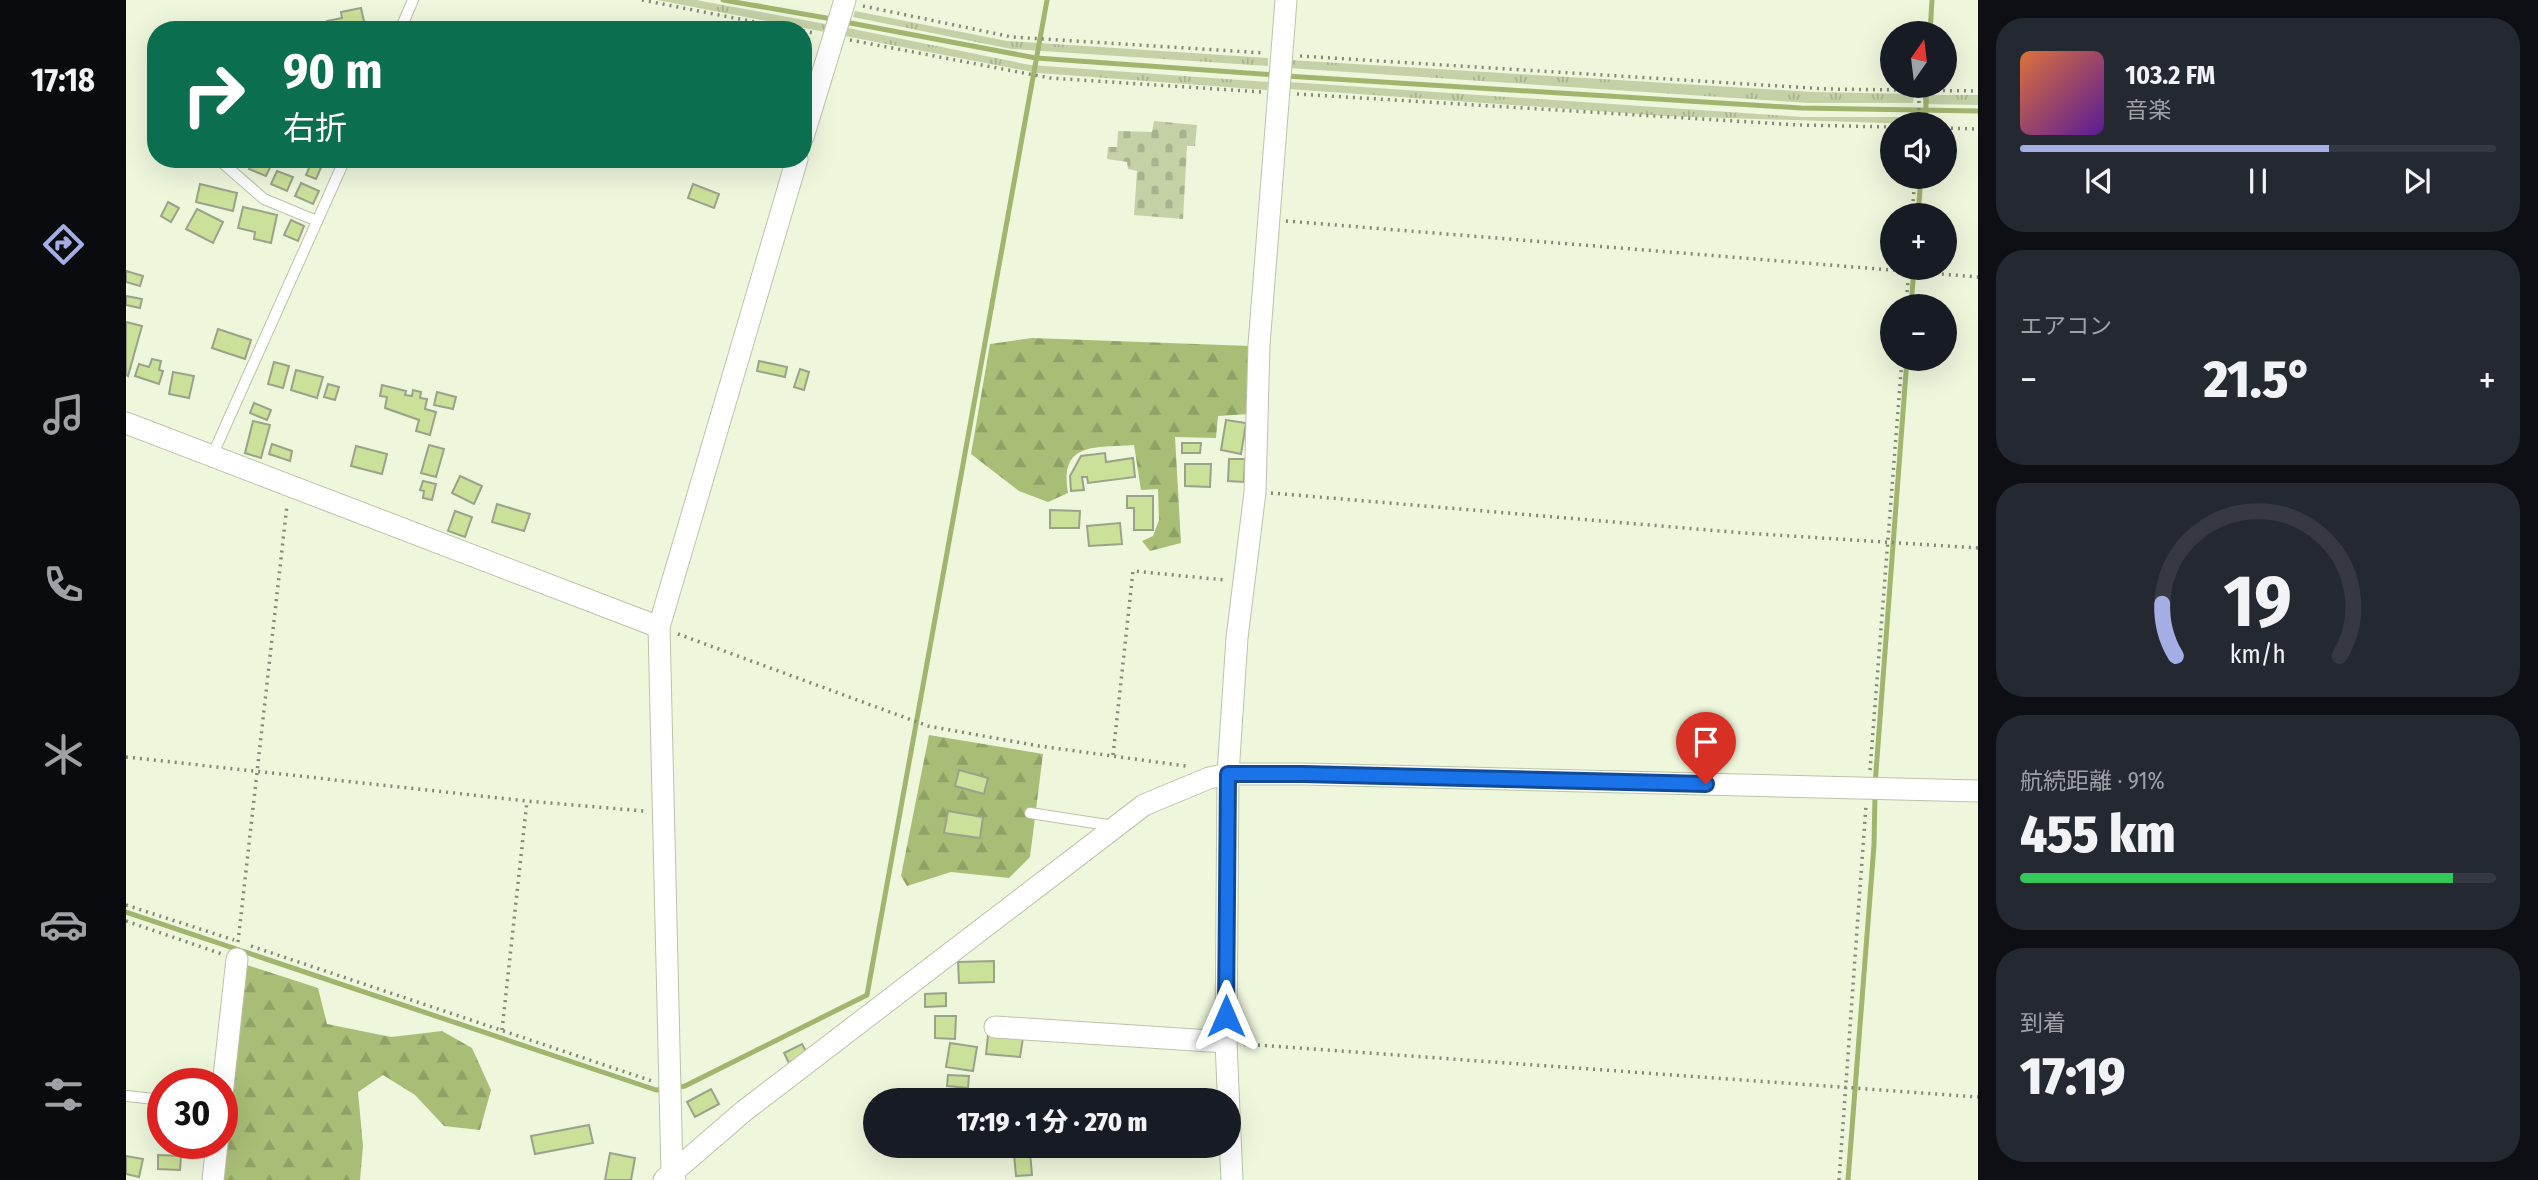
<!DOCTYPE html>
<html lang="ja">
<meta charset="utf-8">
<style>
body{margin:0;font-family:"Fira Sans Condensed","Noto Sans JP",sans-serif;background:#242831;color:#f1f3f6;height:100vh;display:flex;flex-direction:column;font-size:26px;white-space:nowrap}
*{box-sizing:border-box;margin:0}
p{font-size:23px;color:#9ea1a6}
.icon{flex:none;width:38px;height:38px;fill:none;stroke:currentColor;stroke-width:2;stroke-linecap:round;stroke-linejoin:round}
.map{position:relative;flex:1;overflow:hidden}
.drawer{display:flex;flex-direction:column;gap:18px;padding:18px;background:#0d0f14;width:560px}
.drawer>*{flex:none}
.top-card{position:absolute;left:21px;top:21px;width:665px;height:147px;border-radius:28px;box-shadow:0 7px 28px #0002;background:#0b6e4f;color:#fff;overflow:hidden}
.needle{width:46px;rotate:14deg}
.buttons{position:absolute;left:1754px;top:21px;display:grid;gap:14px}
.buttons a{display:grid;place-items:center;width:77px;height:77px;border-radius:50%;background:#171b24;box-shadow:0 7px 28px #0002;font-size:35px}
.speed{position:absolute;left:21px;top:1068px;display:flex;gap:14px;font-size:35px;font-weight:700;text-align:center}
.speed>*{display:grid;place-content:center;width:91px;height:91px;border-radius:50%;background:#171b24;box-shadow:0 7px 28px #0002;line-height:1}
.speed .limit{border:10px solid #d22;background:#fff;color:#111}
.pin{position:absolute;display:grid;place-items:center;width:60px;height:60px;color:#fff;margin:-72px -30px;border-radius:50% 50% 50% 0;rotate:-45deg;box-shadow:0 0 7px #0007}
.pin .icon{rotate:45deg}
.me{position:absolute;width:77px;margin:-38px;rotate:0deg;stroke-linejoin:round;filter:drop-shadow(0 0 5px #0008)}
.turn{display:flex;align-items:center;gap:24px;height:147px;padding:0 21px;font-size:32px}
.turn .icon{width:91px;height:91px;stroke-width:2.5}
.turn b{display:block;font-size:49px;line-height:60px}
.big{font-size:52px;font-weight:800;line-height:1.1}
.drawer .widget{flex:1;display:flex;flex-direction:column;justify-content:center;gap:10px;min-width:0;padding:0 24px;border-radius:28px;background:#242831}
.drawer .dial{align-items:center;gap:0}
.dial svg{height:182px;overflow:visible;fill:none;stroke:#363941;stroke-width:7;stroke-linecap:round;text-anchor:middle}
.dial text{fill:#f1f3f6;stroke:none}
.song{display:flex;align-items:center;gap:21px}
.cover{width:84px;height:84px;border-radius:10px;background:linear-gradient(135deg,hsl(20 70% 55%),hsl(270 70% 35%))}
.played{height:7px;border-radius:4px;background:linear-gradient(90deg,#a4aee4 65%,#363941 65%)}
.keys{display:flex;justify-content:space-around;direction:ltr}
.heat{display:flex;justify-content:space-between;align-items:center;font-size:38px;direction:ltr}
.charge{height:10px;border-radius:5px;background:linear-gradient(90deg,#34c759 91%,#363941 0)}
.trip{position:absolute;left:737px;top:1088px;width:378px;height:70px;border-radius:35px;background:#171b24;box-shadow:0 7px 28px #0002;font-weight:800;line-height:70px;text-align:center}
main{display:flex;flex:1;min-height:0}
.tabs{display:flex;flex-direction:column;width:126px;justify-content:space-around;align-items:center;background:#090b0e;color:#9ea1a6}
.tabs .icon{width:49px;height:49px}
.tabs .active{color:#a4aee4}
.tabs b{font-size:32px;color:#f1f3f6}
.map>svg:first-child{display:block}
</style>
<main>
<nav class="tabs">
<b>17:18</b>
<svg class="icon active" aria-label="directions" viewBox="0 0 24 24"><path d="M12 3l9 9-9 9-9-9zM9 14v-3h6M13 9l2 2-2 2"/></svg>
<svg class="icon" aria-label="music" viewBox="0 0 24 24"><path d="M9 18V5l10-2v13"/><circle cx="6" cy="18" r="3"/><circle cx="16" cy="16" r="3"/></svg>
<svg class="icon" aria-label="phone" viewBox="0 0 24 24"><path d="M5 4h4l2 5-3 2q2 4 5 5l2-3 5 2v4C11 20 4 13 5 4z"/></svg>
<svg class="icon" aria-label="climate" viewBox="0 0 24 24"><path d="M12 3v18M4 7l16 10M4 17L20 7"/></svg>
<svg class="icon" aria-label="car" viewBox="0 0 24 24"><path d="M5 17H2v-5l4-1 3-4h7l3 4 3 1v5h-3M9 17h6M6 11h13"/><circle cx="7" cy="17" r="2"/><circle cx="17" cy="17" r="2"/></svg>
<svg class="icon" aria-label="filters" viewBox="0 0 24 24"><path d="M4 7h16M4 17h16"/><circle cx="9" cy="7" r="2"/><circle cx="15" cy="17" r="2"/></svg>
</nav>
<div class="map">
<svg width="1852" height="1180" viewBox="0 0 1852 1180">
<defs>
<pattern id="grass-tufts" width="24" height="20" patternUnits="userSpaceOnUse" patternTransform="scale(1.75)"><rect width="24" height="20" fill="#c4d1a7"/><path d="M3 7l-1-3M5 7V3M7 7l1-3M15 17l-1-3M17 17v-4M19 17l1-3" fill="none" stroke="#a7b28e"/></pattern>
<pattern id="forest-firs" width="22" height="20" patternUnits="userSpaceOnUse" patternTransform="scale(1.75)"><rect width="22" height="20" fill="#a9bd77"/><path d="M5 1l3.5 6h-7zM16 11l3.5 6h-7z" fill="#90a165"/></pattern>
<pattern id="cemetery-stones" width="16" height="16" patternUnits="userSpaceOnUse" patternTransform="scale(1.75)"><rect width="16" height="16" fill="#c4d1a7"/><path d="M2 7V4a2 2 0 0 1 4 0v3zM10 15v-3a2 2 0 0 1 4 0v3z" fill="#a7b28e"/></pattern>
</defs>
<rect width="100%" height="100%" fill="#eef7dc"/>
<g fill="url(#grass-tufts)">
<polygon points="531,0 570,0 700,24 699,32"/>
<polygon points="729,11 881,41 1142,58 1142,66 885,49 727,17"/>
<polygon points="722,28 904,65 1142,82 1141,90 912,73 719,36"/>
<polygon points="1164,60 1688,92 1788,94 1787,103 1682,103 1162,68"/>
<polygon points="1163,82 1676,117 1788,117 1788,124 1541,116 1162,89"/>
<polygon points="1797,95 1852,95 1852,105 1797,104"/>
</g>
<g fill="url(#forest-firs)">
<path d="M906 338 1124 346V414L1092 416 1090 438 1049 437 1055 543 1024 551 1016 541 1027 536 1033 520 1032 489 1015 490 1008 445C970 448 933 441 942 493L922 502 893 491 845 454 864 344Z"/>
<polygon points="803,735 917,754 904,857 883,878 825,872 781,886 775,876"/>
<polygon points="121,965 192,988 201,1024 265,1037 316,1031 346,1048 365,1090 354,1130 318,1126 289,1095 257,1075 232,1092 237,1146 234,1180 95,1180"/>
</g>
<polygon fill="url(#cemetery-stones)" points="1028,121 1071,125 1069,146 1061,146 1057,219 1008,215 1011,171 1002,169 1001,162 981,159 982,147 991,147 992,131 1026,132"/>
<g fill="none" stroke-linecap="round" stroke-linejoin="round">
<g stroke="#a1b56f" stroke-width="5">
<polyline points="597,0 706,19"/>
<polyline points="719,22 910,58 1150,75"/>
<polyline points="1804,33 1806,0"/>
<polyline points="1160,76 1675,108 1852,111"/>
<polyline points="1799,124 1801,86"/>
<polyline points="1792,215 1795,177"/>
<polyline points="1785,306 1788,268"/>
<polyline points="1749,785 1781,359"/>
<polyline points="0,912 530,1090 538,1089"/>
<polyline points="548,1088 559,1086 741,995 921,0"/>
<polyline points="1722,1180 1748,845 1749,795"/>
</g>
</g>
<g fill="#cbe099" stroke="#9aa289" stroke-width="2">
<polygon points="235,8 240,30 203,30 201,21 216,18 215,12"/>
<polygon points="149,22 170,24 169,30 148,30"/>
<polygon points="127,159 147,161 140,176 123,169"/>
<polygon points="187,159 197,163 190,179 180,175"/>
<polygon points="151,171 167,177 161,191 145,184"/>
<polygon points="175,183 193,191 187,204 169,196"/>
<polygon points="74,184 111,193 107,211 70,202"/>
<polygon points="567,184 593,194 588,208 562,198"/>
<polygon points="42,202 53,208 45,222 35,216"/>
<polygon points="117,207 151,215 145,243 128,239 129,232 112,228"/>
<polygon points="71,209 97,222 87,243 60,229"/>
<polygon points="165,220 178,226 172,241 158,235"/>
<polygon points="0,271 17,276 14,286 0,282"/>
<polygon points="0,296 16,299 14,308 0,305"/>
<polygon points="0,322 16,326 2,376 0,375"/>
<polygon points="92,329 125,340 119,359 86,348"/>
<polygon points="26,359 35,361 33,370 37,371 33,384 9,376 13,364 23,367"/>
<polygon points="633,361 661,367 659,377 631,371"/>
<polygon points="148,362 163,366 157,388 142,384"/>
<polygon points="674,369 683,372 678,390 668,387"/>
<polygon points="170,370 197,377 191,398 165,390"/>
<polygon points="47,372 68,376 63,398 43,394"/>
<polygon points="202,384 213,387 209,400 198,397"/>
<polygon points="256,385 280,391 279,395 286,396 287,390 295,392 294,398 301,399 299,409 310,412 304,435 290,431 293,420 259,408 261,397 254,396"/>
<polygon points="311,392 330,397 327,409 308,405"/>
<polygon points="128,403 145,410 141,420 124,413"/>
<polygon points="1100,420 1120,423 1115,454 1095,450"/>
<polygon points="127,421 144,425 135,458 119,453"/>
<polygon points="1056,443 1075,443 1074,453 1056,453"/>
<polygon points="146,444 166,451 164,461 143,454"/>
<polygon points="303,445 318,449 310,477 295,473"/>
<polygon points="230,446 261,454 256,474 225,466"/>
<polygon points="979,453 980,462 1007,458 1009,477 962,483 961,477 956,477 958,490 945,491 944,476 955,456"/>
<polygon points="1103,459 1119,459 1118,482 1102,481"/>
<polygon points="1059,464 1085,464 1084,487 1059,486"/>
<polygon points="334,476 356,486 348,504 326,493"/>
<polygon points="297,481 310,484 306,500 297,498 298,491 294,490"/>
<polygon points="1001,496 1027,496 1027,530 1008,530 1008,508 1001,508"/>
<polygon points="371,504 404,514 398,531 366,522"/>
<polygon points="924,510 954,511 953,528 924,528"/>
<polygon points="329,511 346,517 339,537 322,531"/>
<polygon points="994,523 996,544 963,546 961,526"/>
<polygon points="833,770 862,778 858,794 829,786"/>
<polygon points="822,811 857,817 854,838 818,833"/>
<polygon points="868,961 868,982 833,983 832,962"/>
<polygon points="820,993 820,1006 799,1007 799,994"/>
<polygon points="809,1016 830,1016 829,1039 809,1038"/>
<polygon points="862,1035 897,1038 894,1057 860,1054"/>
<polygon points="824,1043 851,1047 847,1071 820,1067"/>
<polygon points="676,1044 681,1053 663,1063 658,1053"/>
<polygon points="54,1073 87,1076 86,1083 53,1083"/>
<polygon points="822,1075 843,1076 842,1088 821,1086"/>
<polygon points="585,1089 593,1104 569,1117 561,1102"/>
<polygon points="463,1125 467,1143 409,1154 405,1136"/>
<polygon points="832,1146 866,1146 867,1150 832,1152"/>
<polygon points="904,1152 906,1175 890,1176 888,1154"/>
<polygon points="484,1153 509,1158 505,1180 479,1180"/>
<polygon points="32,1155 55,1156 54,1170 32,1169"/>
<polygon points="0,1156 17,1159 13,1177 0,1174"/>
</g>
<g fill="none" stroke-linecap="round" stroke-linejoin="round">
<defs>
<g id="service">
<polyline points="274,30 287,0"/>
<polyline points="92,159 138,199 191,221"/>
<polyline points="86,456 219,159"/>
<polyline points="904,813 988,826"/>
<polyline points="1,1096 37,1100"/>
</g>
<g id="minor">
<polyline points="677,137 719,0"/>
<polyline points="0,423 533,627"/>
<polyline points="869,1027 1100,1042"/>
<polyline points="96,1095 111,959"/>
<polyline points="87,1180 91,1143"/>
<polyline points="538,1180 618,1111 1018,805 1083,778 1102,774 1177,774 1852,791"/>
<polyline points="549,1180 546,1174 533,627 671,159"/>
<polyline points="1106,1180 1100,1042 1102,774 1111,638 1129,492 1133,345 1160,0"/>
</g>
</defs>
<use href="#service" stroke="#bbc3a9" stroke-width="12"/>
<use href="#minor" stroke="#bbc3a9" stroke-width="23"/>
<g stroke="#838977" stroke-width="3.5" stroke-dasharray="2 5" stroke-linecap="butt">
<polyline points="516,0 670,30"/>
<polyline points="737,6 886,37 1139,53"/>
<polyline points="677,31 689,33"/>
<polyline points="724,40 924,78 1136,92"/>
<polyline points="1174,56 1701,89 1852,91"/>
<polyline points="1171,94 1673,125 1766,127"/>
<polyline points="1793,124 1793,90"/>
<polyline points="1818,128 1852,129"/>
<polyline points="1786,215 1789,177"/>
<polyline points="1160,221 1852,277"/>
<polyline points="1780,306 1783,268"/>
<polyline points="1145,493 1618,533 1852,548"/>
<polyline points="552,634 802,726 913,746 1060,766"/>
<polyline points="987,755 1007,571 1099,580"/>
<polyline points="0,757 401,801 518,811"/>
<polyline points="1744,770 1776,359"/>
<polyline points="0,905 108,940"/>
<polyline points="0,921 96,954"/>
<polyline points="112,942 161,505"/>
<polyline points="125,946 526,1081"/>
<polyline points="376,1030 401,801"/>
<polyline points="1118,1044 1852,1097"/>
<polyline points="1713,1180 1740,805"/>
</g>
<use href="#service" stroke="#fff" stroke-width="10"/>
<use href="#minor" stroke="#fff" stroke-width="21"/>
</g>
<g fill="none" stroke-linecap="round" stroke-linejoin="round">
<defs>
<polyline id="route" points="1100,1016 1102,774 1177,774 1580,784"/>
</defs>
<use href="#route" stroke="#114b97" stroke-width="18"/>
<use href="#route" stroke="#1a73e8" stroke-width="12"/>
</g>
</svg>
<div class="buttons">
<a><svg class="needle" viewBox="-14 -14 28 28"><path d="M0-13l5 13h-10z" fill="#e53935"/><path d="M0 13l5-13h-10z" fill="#9ea1a6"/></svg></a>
<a><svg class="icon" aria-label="sound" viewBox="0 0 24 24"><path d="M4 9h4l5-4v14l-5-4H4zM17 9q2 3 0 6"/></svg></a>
<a>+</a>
<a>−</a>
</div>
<div class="speed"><div class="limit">30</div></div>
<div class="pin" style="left:1580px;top:784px;background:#d93025"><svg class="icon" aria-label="arrive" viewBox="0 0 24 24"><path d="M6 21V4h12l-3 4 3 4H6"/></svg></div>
<svg class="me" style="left:1100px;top:1016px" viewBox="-20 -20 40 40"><path d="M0-17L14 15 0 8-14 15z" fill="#1a73e8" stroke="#fff" stroke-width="4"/></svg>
<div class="trip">17:19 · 1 分 · 270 m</div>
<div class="top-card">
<div class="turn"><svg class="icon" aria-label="right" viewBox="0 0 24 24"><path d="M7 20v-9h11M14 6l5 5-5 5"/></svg><div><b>90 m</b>右折</div></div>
</div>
</div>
<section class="drawer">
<div class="widget">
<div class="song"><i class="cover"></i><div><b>103.2 FM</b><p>音楽</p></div></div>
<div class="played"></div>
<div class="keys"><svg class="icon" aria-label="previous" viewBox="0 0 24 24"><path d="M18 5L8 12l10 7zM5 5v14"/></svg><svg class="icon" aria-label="pause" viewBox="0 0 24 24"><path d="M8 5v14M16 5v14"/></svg><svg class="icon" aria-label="next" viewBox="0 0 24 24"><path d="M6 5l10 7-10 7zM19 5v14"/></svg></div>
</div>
<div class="widget"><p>エアコン</p>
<div class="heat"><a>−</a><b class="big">21.5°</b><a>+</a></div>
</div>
<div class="widget dial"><svg viewBox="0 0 100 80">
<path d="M14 69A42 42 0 1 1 86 69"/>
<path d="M14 69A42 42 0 0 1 8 46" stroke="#a4aee4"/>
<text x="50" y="56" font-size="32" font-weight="700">19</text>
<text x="50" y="72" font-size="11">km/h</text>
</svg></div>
<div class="widget"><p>航続距離 · 91%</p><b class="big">455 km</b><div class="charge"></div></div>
<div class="widget"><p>到着</p><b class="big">17:19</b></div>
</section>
</main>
